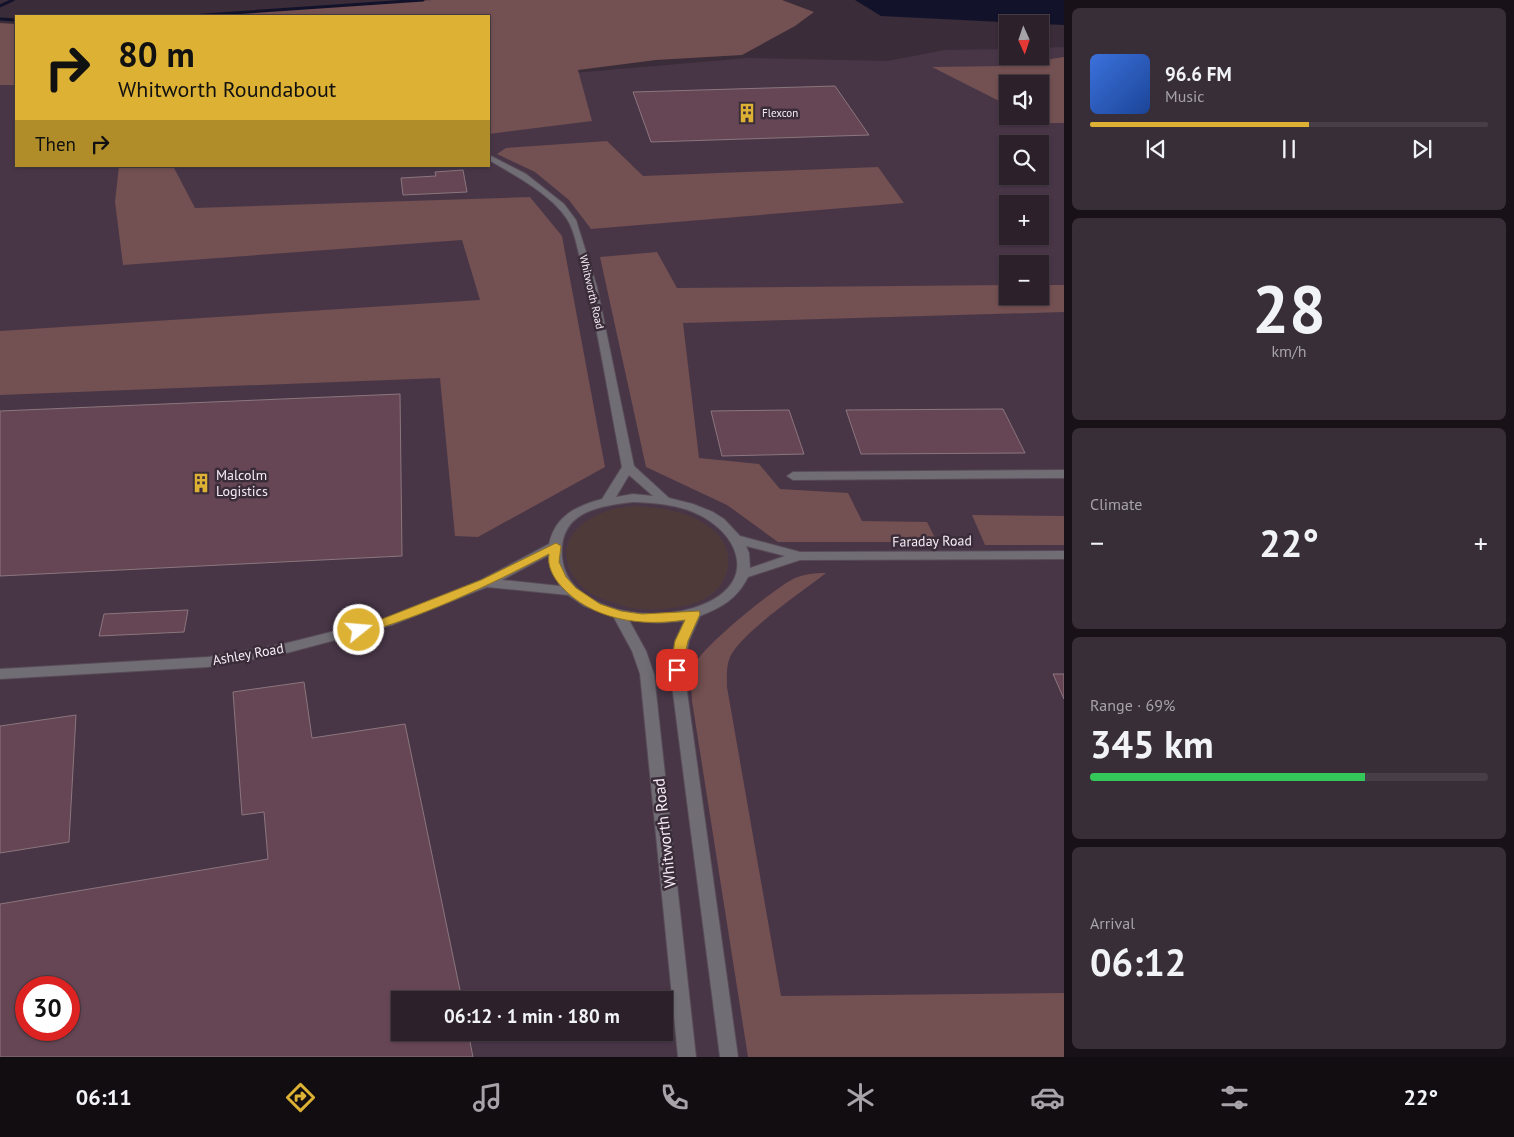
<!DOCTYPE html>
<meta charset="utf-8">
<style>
body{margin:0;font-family:"PT Sans",sans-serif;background:#382e37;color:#f1f3f6;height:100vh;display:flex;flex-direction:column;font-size:19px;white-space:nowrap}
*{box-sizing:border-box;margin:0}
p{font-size:16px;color:#a6a3a9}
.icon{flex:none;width:28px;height:28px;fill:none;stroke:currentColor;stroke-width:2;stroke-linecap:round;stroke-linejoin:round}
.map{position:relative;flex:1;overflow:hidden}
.details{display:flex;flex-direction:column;gap:8px;padding:8px;background:#181218;width:450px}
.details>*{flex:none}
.banner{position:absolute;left:15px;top:15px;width:475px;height:152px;border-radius:0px;box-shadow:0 1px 4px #0004,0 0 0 1px #483e47;background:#ddb133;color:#111;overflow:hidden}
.needle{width:32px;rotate:177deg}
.buttons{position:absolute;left:999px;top:15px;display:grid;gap:10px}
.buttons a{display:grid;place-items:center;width:50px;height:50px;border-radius:0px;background:#2c212b;box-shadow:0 1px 4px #0004,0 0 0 1px #483e47;font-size:25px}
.speed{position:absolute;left:15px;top:976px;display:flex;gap:10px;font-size:25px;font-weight:700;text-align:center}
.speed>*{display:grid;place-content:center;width:65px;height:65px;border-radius:50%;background:#2c212b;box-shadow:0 1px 4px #0004,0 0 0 1px #483e47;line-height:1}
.speed .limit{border:8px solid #d22;background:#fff;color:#111}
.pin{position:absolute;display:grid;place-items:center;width:42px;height:42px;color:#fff;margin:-21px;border-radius:10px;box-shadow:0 2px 8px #0006}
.me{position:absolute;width:55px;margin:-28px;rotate:73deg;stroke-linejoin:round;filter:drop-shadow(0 0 4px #0008)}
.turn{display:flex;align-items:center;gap:18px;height:105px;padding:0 20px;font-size:22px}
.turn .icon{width:65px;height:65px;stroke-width:2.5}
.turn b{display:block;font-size:35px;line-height:42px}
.then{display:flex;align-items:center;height:48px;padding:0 20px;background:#0003;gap:10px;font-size:19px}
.big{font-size:38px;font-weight:600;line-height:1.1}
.details .card{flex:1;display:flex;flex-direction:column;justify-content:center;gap:8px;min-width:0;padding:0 18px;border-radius:8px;background:#382e37}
.details .dial{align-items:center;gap:0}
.dial b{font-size:65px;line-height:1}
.song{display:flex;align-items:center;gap:15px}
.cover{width:60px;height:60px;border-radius:8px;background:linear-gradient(135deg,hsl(220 70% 55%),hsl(220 70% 35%))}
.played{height:5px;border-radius:2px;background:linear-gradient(90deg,#ddb133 55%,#483e47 55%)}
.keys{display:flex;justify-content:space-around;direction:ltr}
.heat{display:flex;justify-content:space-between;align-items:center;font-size:28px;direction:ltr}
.charge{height:8px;border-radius:4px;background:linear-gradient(90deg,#34c759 69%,#483e47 0)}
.trip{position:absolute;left:391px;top:991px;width:282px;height:50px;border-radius:0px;background:#2c212b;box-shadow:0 1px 4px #0004,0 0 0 1px #483e47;font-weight:600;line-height:50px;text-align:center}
.tab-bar{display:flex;height:80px;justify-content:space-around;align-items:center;background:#120d11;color:#a6a3a9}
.tab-bar .icon{width:35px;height:35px}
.tab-bar .on{color:#ddb133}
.tab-bar b{font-size:22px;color:#f1f3f6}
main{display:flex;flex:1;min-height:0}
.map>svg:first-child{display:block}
</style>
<main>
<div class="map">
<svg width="1064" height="1057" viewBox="0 0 1064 1057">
<rect width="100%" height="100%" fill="#3a2c39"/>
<path fill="#483647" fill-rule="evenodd" d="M1064 47V1057H0V85H16V166H489V80L748 58 887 61 945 50 1007 49 1008 56H1040V48ZM1008 84H1040V116H1008ZM1008 144H1040V176H1008ZM1008 204H1040V236H1008ZM1008 264H1040V296H1008ZM26 988H69V1030H26ZM400 1000H665V1032H400Z"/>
<path fill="#4f3a3a" d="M636 506C665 508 696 512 717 534 735 552 731 581 709 596 696 605 677 608 662 609 648 610 634 610 621 605 609 601 596 598 586 590 549 557 568 523 610 510 618 507 628 507 636 506Z"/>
<g fill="#735051">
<polygon points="432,0 782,0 814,12 795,26 742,55 656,60 578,70 592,121 489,134 489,16 192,16"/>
<polygon points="0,23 16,24 16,85 0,85"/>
<polygon points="1064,57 1064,123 1043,123 1030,116 1040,116 1040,84 1008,84 1007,105 932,67 1004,66"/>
<polygon points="607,141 643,176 878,167 904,203 591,229 569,200 535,172 497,154 506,148"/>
<polygon points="119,166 173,166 195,208 530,197 562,236 605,467 478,537 455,536 440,378 0,395 0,331 480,300 462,240 123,265 115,202"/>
<polygon points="657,252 677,288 1007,285 1008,296 1040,296 1040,285 1064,285 1064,312 683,323 699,458 759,464 780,489 848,493 862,521 927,522 937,542 778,542 727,505 646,467 600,257"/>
<polygon points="972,515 1064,516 1064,545 985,545"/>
<path d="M826 573C802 592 742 632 730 657 726 667 727 676 727 687L781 996 1064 993V1057H748L692 701C691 688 691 676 696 663 704 645 776 587 795 578 805 574 815 573 826 573Z"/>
</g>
<polygon fill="#12132b" points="855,0 1064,0 1064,25 881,16"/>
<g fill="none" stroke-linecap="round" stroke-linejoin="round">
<g stroke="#12132b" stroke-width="3">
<polyline points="0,6 13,0"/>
<polyline points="190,16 423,0"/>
<polyline points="0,19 16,20"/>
</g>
</g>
<g fill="#664654" stroke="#8b767e" fill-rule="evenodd">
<polygon points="835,86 869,135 651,142 633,92"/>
<polygon points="463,170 467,192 403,195 401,178 436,176 435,172"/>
<polygon points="400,394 402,556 0,576 0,411"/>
<polygon points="1003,409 1025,453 861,454 846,410"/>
<polygon points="789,410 804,454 722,456 711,411"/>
<polygon points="188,610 184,632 99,636 104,614"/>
<polygon points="1053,674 1064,674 1064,699"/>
<path d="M304 682 312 738 405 724 462 1000H400V1032H468L473 1057H0V904L268 859 264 812 242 815 233 692ZM26 988H69V1030H26Z"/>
<polygon points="76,715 69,842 0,853 0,726"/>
</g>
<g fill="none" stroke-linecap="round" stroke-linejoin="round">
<defs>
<g id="street">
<path d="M489 155 526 174 564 204 576 220 597 287 634 466 669 498 693 504 713 512 724 519 740 536 800 552 1064 551V559L800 560 748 577C737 599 722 607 700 616L689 641 684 670 738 1057H720L670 670 675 641 684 621 657 623 629 620 646 651 654 674 696 1057H678L640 674 632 651 613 616 584 606 568 595 487 587 392 625 283 654 208 667 0 679V669L208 657 283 644 383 619 481 580 549 544C555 516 576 506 602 499L622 467C609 401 599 334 583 270 578 254 576 233 567 219 551 194 514 175 489 160ZM629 475 653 496 633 494 616 497ZM633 502C653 503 674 504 693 512 739 531 759 581 704 604 667 620 609 617 578 589 568 580 563 569 562 556 559 512 598 506 633 502ZM746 546 785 556 750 568 749 553ZM549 555 550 566 560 586 502 580Z"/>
<polygon points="1064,470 1064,478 793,480 787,476 793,472"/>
</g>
</defs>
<use href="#street" stroke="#584b57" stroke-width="2"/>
<use href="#street" fill="#706d75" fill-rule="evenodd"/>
</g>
<path fill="#ddb133" stroke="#907321" d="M556 543 561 546 559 562 566 577 576 588 600 604 621 611 642 614 699 611 700 614 688 641 681 673 677 675 670 670 675 641 685 620C642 627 591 620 561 586 553 577 547 566 549 554 488 586 425 616 359 634L353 630 355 627 382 619 481 580Z"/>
<defs>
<symbol id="building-bare" viewBox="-9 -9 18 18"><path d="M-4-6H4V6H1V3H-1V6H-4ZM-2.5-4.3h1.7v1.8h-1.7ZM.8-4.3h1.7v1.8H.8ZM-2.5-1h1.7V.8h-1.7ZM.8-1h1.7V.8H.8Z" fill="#ddb133" stroke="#3a2c39" stroke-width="2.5" paint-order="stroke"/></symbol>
</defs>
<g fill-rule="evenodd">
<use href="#building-bare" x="733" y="99" width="28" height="28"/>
<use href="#building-bare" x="187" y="469" width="28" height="28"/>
</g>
<g text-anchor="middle" stroke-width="5" stroke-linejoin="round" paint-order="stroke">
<g font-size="11" fill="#f5ecf5" stroke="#3a2c39" text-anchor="start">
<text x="762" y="117">Flexcon</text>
</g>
<g font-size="11" fill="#f5ecf5" stroke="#3a2c39">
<text transform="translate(592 292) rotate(77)" y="4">Whitworth Road</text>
</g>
<g font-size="14" fill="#f5ecf5" stroke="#3a2c39" text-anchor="start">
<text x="216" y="480">Malcolm<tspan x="216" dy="16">Logistics</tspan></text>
</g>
<g font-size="14" fill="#f5ecf5" stroke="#3a2c39">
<text transform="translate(932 541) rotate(-1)" y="5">Faraday Road</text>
<text transform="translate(248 654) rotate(-10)" y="5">Ashley Road</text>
</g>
<g font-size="16" fill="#f5ecf5" stroke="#3a2c39">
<text transform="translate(664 833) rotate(-96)" y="6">Whitworth Road</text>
</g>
</g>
</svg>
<div class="buttons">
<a><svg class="needle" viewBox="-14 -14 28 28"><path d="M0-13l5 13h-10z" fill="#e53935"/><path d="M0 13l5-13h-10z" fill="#a6a3a9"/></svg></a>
<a><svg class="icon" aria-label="sound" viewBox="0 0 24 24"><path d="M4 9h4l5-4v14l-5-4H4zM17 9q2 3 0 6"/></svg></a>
<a><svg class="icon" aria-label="search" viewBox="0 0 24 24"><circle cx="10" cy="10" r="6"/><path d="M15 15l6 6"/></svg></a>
<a>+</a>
<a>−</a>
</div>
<div class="speed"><div class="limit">30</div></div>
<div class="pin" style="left:677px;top:670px;background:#d93025"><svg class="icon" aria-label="arrive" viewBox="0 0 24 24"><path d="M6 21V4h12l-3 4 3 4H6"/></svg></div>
<svg class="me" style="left:359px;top:630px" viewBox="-20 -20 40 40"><circle r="17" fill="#ddb133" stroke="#fff" stroke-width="3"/><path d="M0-11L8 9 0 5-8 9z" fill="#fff"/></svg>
<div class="trip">06:12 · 1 min · 180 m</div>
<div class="banner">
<div class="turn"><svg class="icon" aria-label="right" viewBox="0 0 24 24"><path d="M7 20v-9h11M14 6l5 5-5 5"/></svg><div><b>80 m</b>Whitworth Roundabout</div></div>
<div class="then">Then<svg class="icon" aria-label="right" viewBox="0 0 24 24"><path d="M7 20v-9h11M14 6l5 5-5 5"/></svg></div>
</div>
</div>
<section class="details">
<div class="card">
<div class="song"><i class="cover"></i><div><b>96.6 FM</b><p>Music</p></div></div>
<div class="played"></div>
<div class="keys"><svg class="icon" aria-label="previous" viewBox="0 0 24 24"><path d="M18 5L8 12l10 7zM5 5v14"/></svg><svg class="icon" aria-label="pause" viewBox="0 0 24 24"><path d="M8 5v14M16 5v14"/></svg><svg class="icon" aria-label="next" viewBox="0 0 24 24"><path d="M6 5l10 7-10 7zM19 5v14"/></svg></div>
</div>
<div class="card dial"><b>28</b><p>km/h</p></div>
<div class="card"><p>Climate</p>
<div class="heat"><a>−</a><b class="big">22°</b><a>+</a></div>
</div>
<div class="card"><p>Range · 69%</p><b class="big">345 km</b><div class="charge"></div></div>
<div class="card"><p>Arrival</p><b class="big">06:12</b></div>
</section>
</main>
<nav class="tab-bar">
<b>06:11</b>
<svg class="icon on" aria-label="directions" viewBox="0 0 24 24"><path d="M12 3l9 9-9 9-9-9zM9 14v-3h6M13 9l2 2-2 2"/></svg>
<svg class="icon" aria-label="music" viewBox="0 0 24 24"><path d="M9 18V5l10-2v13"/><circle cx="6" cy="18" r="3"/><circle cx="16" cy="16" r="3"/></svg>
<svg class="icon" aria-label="phone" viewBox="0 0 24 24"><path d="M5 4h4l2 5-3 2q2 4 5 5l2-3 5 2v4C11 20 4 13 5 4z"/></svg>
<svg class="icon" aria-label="climate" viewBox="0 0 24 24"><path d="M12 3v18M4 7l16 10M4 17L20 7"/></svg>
<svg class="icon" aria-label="car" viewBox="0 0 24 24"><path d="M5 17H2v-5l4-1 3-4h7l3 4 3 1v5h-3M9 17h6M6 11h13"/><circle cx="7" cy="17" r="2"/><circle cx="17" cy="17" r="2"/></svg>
<svg class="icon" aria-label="filters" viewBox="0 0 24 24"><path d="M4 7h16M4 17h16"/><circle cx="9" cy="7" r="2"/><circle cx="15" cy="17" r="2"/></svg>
<b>22°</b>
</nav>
